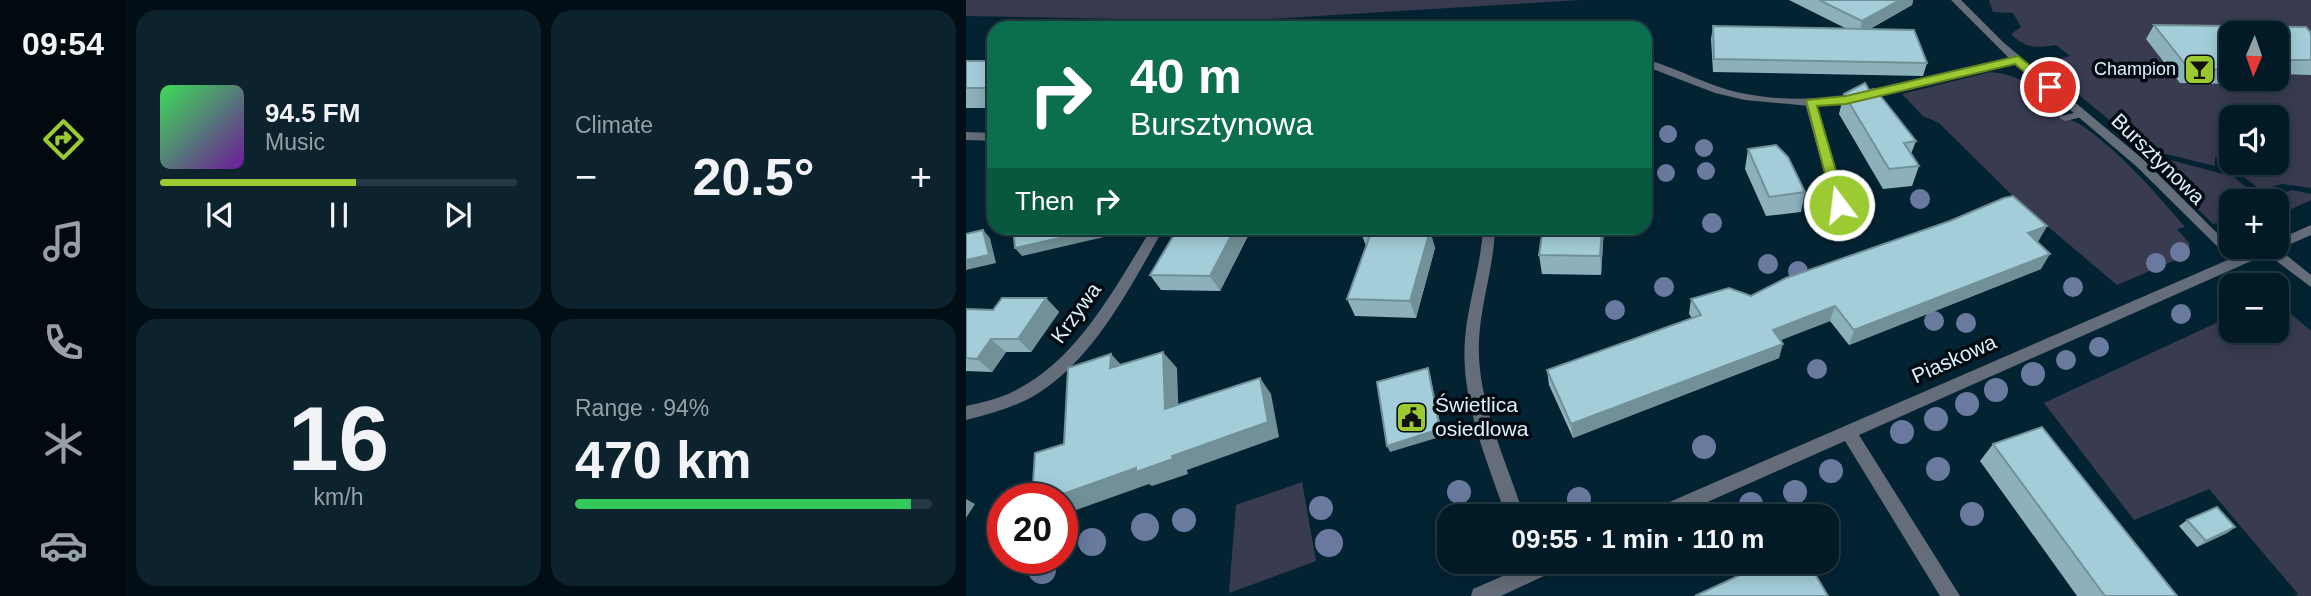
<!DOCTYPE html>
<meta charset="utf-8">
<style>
body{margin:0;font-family:Arial,sans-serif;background:#0c232e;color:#f1f3f6;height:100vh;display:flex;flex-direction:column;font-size:26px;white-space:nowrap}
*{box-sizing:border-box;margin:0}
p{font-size:23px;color:#96a1a7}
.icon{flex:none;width:38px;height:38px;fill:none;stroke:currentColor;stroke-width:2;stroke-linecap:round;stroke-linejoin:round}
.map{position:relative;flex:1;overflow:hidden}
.sheet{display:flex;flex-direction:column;gap:10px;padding:10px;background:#010e15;width:840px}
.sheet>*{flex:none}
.guide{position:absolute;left:21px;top:21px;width:665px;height:214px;border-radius:21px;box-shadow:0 4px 18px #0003,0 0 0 2px #233843;background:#0b6e4f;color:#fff;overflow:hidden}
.needle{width:46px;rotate:182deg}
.fabs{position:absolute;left:1253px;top:21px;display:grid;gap:14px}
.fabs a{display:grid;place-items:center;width:70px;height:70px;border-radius:14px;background:#021a26;box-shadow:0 4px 18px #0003,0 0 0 2px #233843;font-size:35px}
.speed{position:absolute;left:21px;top:483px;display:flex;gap:14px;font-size:35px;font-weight:700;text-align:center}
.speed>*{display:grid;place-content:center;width:91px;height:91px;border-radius:50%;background:#021a26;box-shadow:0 4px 18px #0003,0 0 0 2px #233843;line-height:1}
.speed .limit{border:10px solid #d22;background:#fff;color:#111}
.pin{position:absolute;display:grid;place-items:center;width:60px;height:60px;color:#fff;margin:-30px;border:4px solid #fff;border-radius:50%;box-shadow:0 2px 7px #0007}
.me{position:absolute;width:77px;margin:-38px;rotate:345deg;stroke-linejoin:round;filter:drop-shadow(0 0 5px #0008)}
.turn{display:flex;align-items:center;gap:24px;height:147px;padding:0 28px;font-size:32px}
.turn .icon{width:91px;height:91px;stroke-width:2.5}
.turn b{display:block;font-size:49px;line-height:60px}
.then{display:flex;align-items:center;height:66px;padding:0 28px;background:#0003;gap:14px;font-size:26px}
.big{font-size:52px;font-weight:600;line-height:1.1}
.sheet .widget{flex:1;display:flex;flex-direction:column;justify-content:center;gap:10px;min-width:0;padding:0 24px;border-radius:21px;background:#0c232e}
.sheet .dial{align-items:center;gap:0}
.dial b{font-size:91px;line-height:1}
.song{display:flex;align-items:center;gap:21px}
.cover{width:84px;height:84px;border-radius:10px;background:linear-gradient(135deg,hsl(130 70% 55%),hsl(280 70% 35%))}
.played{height:7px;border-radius:4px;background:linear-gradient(90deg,#9cca32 55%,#233843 55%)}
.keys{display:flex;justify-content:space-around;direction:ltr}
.heat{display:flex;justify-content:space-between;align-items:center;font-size:38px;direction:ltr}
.charge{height:10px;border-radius:5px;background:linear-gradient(90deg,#34c759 94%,#233843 0)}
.sheet .tiles{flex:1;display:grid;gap:10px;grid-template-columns:repeat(2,1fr)}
.trip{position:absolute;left:471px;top:504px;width:402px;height:70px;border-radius:21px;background:#021a26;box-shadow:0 4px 18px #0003,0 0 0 2px #233843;font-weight:600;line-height:70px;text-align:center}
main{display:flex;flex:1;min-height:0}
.menu{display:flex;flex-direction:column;width:126px;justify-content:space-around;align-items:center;background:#010a0f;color:#96a1a7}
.menu .icon{width:49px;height:49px}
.menu .active{color:#9cca32}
.menu b{font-size:32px;color:#f1f3f6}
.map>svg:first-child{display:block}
</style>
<main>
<nav class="menu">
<b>09:54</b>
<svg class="icon active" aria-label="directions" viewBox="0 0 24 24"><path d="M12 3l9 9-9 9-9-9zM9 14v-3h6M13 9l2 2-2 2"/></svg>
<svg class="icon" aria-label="music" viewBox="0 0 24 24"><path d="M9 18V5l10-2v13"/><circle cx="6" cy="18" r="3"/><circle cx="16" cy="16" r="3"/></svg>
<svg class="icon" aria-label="phone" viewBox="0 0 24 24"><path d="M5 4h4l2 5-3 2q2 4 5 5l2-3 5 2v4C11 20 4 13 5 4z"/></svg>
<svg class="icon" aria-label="climate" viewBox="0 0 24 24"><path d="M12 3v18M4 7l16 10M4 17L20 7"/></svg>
<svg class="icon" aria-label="car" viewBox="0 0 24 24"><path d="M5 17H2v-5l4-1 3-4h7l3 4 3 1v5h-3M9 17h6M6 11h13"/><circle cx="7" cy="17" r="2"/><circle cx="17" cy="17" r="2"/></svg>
</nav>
<section class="sheet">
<div class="tiles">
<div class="widget">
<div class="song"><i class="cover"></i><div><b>94.5 FM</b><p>Music</p></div></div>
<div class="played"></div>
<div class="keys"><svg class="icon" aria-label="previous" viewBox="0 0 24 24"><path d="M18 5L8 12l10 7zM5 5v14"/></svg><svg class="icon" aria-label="pause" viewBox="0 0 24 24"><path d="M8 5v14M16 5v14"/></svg><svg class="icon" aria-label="next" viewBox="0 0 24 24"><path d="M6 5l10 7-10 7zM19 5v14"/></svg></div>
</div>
<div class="widget"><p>Climate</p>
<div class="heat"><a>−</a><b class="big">20.5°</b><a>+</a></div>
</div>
<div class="widget dial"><b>16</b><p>km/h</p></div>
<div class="widget"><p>Range · 94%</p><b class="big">470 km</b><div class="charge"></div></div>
</div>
</section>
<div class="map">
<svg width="1345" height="596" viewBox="0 0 1345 596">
<rect width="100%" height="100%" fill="#032333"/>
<g fill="#393b51" fill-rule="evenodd">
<polygon points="0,0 613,0 272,21 0,16"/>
<path d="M1023 0H1345V188L1316 184 1295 190 1274 174 1273 163H1311V117H1265V161L1249 157V166L1179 149 1081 69 1086 61 1104 56 1090 45C1070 48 1060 49 1045 34L1055 27 1047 13 1027 12ZM1265 33H1311V79H1265Z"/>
<path d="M1024 72C1055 74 1074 91 1097 109L1093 113C1101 120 1109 121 1117 126 1156 154 1188 191 1219 227L1211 229 1223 243 1224 254 1151 285 1052 201 973 123 957 116 936 94Z"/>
<polygon points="1175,152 1268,177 1290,195 1287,201 1265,201 1265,225 1259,221 1247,224"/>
<polygon points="1326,190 1345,194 1345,200 1321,211 1304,197"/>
<polygon points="1311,307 1324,313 1345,331 1345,596 1329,596 1332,594 1243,489 1168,520 1078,403 1265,316 1265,331 1311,331"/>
<polygon points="336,482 350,561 263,593 270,505"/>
</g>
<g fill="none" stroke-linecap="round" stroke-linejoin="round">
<g fill="#646d79" fill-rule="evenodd">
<polygon points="844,100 849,103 879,205 877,208 873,209 867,205 839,103"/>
<polygon points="1116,111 1122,114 1120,116 1099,121 1093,118 1095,116"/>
</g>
<g fill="#646d79" fill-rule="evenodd">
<path d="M985 0H995L1037 42 1178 160 1265 247 1276 254 1293 247H1311V240L1345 225V235L1313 249 1345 275V287L1301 254 893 435 994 596H974L879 441 710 516H682L685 510 1264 259 1170 166 1050 64 880 103 844 106 779 100 749 93 679 66V59C712 68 741 86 775 93 865 112 957 79 1044 59Z"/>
<polygon points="0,132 28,133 28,141 0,140"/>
<path d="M186 228H198C164 287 128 361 66 397 46 408 23 414 0 420V406C18 402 36 398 52 389 114 357 150 285 186 228Z"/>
<path d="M517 228H529C528 266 515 302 513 340 510 401 540 459 558 516H540C521 460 494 400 499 339 502 302 515 266 517 228Z"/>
<polygon points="569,562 598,562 595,568 535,596 505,596 507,589"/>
</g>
</g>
<g fill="#697a9e">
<circle cx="702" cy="134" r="9"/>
<circle cx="738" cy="148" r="9"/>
<circle cx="740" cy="171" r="9"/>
<circle cx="700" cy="173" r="9"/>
<circle cx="954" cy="199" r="10"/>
<circle cx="858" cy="218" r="10"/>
<circle cx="746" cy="223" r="10"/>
<circle cx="1214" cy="252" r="10"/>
<circle cx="1190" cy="263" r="10"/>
<circle cx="802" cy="264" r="10"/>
<circle cx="832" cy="271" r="10"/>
<circle cx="698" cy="287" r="10"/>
<circle cx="1107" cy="287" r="10"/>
<circle cx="649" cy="310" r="10"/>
<circle cx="1215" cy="314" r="10"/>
<circle cx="968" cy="321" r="10"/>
<circle cx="1000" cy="323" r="10"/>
<circle cx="1133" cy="347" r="10"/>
<circle cx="1100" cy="360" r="10"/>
<circle cx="851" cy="369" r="10"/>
<circle cx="1067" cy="374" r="12"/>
<circle cx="1030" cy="390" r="12"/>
<circle cx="1001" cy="404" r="12"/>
<circle cx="970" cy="419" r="12"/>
<circle cx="936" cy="432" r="12"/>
<circle cx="738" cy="447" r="12"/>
<circle cx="972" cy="469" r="12"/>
<circle cx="865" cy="471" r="12"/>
<circle cx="493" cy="492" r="12"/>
<circle cx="829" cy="492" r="12"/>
<circle cx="613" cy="499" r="12"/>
<circle cx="785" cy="504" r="12"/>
<circle cx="355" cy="508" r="12"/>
<circle cx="1006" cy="514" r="12"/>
<circle cx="218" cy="520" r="12"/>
<circle cx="179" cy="527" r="14"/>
<circle cx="126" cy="542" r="14"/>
<circle cx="363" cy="543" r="14"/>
<circle cx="76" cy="570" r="14"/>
</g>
<g fill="#8cb1bb">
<polygon points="823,0 947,0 946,5 904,29 961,63 957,76 747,72 745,39 747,26 879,28"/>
<polygon points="1188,25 1345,33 1345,75 1311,74 1311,33 1265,33 1265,79 1271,79 1267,84 1214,83 1180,39"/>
<rect x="0" y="61" width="28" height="47"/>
<polygon points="903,90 950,141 945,154 953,166 946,186 917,189 873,114 878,94"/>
<polygon points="782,149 839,192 835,212 800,216 779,169"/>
<polygon points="1081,226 1071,242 1075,269 883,345 864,321 815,340 813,358 607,438 583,385 581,370 726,318 723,314 725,299 785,296"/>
<polygon points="286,228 254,291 195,290 184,275"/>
<polygon points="395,228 463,228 462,231 464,231 469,248 450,318 389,316 381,299 400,246 394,230"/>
<polygon points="577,228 638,228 635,275 576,274 573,255"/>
<polygon points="80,298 93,312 65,352 40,352 26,372 0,371 0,309 27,310"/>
<polygon points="1027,444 1211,596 1111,596 1014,461"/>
<polygon points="1221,520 1269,527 1261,533 1231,547 1213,526"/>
</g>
<g fill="#729098">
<polygon points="934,0 947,0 946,5 893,35 896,21"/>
<polygon points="1081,226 1072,242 1053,249 1062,233"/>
<polygon points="138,228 177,228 56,256 49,248"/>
<polygon points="269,228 286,228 254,291 244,276"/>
<polygon points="453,228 463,228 457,248 452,231"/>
<polygon points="636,228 638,228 635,275 634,256"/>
<polygon points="17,230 24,238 30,263 0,270 0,260"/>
<polygon points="464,231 469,248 450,318 444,301"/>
<polygon points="1084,254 1075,269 883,345 888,330"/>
<polygon points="80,298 93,312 65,352 52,339"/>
<polygon points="869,306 864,321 804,344 807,330"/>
<polygon points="25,339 40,352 26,372 11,359"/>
<polygon points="817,344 813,358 607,438 605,424"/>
<polygon points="197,352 211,368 213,424 199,409"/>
<polygon points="145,354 160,370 144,368"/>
<polygon points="462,368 464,375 477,436 424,452 421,446"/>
<polygon points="294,378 305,394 313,437 221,470 222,474 186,486 183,484 96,515 96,499 83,499"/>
<polygon points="0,499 9,504 0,518"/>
<polygon points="1269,527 1261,533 1231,547 1240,541"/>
</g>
<g fill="#a3ced9" stroke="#729098" stroke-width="2">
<polygon points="853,0 934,0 896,21"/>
<polygon points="1188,25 1340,27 1345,33 1345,60 1311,60 1311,33 1265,33 1265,70 1223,69"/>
<polygon points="747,26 948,30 961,63 748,59"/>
<rect x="0" y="61" width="28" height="27"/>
<polygon points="899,83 903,90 909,89 950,141 938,143 953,166 923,169 878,94"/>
<polygon points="810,145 822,157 839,192 803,197 782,149"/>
<polygon points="1047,196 1081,226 1062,233 1084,254 888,330 869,306 807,330 817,344 605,424 581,370 735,315 725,299 763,288 785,296 820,278 984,221 1038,198"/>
<polygon points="47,228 138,228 49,248"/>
<polygon points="212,228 269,228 244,276 184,275"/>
<polygon points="395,228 453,228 452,231 464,231 444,301 381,299 406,230 394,230"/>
<polygon points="577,228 636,228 634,256 573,255"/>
<polygon points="17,230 23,255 0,260 0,234"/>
<polygon points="36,298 80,298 52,339 25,339 11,359 0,358 0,309 27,310"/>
<polygon points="197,352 199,409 294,378 302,422 206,456 207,459 170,472 170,468 83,499 66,499 69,453 98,444 102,368 145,354 144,368"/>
<polygon points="462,368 474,429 421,446 411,382"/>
<polygon points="1076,427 1211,596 1139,596 1027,444"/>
<polygon points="1251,507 1269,527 1240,541 1221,520"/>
<polygon points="802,562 842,562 862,596 729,596"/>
</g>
<polygon fill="#9cca32" stroke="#658320" stroke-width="2" points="1052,56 1088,84 1088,89 1079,89 1049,64 880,104 851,106 880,205 873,210 868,209 840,100 880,96"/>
<defs>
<symbol id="bar-square" viewBox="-11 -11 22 22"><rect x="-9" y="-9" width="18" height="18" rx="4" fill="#9cca32" stroke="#020b12"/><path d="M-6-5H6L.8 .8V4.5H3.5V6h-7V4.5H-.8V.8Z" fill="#111"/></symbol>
<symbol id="civic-square" viewBox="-11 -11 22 22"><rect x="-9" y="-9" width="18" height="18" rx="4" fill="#9cca32" stroke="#020b12"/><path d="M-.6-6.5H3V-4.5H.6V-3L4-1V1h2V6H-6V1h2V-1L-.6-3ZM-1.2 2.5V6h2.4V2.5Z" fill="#111"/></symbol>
</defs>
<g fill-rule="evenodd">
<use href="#bar-square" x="1216" y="52" width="35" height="35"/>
<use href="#civic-square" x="428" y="400" width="35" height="35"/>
</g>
<g text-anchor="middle" stroke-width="7" stroke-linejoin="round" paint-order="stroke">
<g font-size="18" fill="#def0fb" stroke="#020b12" text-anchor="end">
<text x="1210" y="75">Champion</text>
</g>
<g font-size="21" fill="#def0fb" stroke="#020b12">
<text transform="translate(1192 159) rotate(44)" y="7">Bursztynowa</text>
<text transform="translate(110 313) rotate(-54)" y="7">Krzywa</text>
<text transform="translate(988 359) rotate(-24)" y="7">Piaskowa</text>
</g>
<g font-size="21" fill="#def0fb" stroke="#020b12" text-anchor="start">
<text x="469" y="412">Świetlica<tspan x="469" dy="24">osiedlowa</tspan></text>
</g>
</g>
</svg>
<div class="fabs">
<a><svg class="needle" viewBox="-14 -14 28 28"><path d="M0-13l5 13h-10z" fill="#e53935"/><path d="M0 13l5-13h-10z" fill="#96a1a7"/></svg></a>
<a><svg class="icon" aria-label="sound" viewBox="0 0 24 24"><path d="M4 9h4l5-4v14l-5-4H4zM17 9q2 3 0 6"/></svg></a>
<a>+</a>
<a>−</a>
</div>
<div class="speed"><div class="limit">20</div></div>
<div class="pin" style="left:1084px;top:87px;background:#d93025"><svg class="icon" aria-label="arrive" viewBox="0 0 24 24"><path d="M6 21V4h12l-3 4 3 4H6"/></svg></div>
<svg class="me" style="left:873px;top:205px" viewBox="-20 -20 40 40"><circle r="17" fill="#9cca32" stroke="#fff" stroke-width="3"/><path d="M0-11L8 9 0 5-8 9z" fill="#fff"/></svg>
<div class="trip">09:55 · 1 min · 110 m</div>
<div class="guide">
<div class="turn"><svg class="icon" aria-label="right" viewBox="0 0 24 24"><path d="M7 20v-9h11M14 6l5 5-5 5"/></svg><div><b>40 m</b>Bursztynowa</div></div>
<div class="then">Then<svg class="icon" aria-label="right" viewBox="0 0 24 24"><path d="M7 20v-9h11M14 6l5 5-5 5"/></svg></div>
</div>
</div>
</main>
